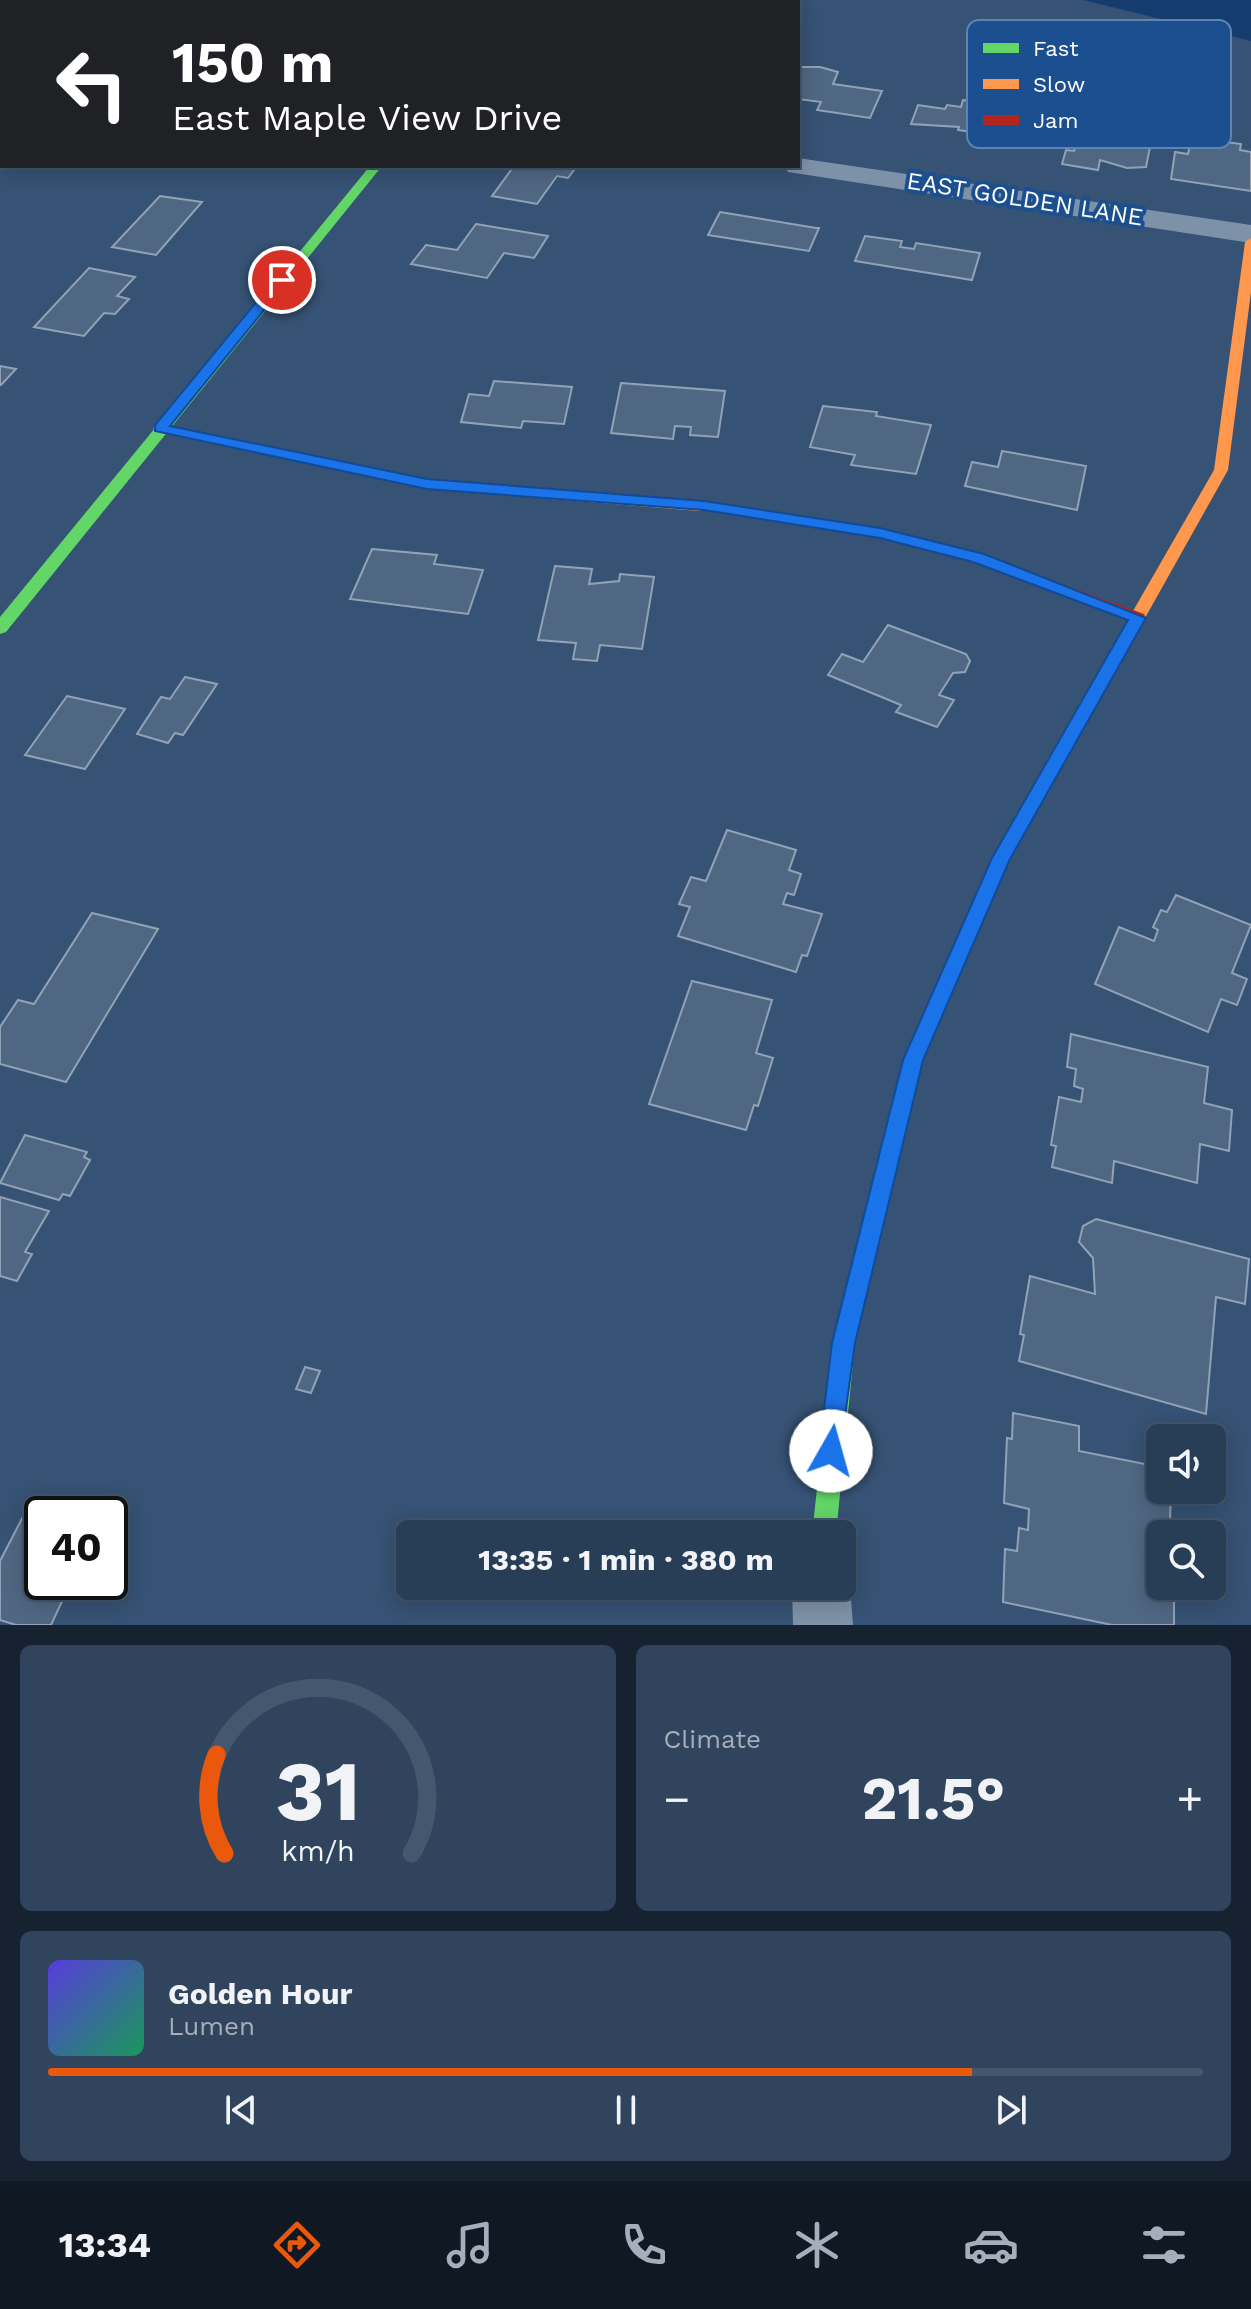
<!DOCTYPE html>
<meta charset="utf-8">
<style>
body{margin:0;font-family:"Work Sans",sans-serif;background:#30455d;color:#f1f3f6;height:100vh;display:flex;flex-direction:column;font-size:30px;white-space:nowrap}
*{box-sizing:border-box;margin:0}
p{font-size:26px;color:#a5aeba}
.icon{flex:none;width:44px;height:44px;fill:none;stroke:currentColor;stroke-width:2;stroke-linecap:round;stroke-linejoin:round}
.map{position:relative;height:1625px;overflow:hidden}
.sheet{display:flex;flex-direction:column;gap:20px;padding:20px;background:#162230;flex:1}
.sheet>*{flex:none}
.top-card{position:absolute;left:0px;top:0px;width:800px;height:168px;box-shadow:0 4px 20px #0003,0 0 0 2px #44576d;background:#202124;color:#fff;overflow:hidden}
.buttons{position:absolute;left:1146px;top:1424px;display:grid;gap:16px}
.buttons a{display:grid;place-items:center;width:80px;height:80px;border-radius:12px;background:#283e57;box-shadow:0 4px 20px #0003,0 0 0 2px #44576d;font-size:40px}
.speed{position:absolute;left:24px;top:1496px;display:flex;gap:16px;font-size:40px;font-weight:700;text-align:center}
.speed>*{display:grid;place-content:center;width:104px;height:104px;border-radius:50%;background:#283e57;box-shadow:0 4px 20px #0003,0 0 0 2px #44576d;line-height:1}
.speed .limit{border:4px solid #111;border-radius:12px;background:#fff;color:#111}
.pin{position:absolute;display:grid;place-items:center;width:68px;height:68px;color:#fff;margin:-34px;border:4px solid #fff;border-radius:50%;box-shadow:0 2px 8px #0007}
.me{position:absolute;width:88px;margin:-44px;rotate:7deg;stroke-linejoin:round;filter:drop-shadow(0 0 6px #0008)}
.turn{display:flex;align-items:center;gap:28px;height:168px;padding:0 40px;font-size:36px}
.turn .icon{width:104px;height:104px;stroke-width:2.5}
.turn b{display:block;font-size:56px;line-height:68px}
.big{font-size:60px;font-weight:700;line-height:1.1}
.sheet .card{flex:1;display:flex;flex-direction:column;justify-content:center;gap:12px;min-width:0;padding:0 28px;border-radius:12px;background:#30455d}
.sheet .dial{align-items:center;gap:0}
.dial svg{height:208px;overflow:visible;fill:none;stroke:#44576d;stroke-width:7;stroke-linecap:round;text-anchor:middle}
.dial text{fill:#f1f3f6;stroke:none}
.song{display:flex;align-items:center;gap:24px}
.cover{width:96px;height:96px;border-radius:12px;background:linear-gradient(135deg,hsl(250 70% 55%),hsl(150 70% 35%))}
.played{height:8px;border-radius:4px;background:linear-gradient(90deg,#ea580c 80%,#44576d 80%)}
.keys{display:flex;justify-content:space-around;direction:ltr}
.heat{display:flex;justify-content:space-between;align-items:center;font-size:44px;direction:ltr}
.sheet .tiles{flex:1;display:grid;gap:20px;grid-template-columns:1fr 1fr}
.card:last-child{grid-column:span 2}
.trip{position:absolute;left:396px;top:1520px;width:460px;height:80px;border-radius:12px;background:#283e57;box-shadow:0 4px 20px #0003,0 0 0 2px #44576d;font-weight:700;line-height:80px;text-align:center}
.menu{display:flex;height:128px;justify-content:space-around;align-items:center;background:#101923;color:#a5aeba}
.menu .icon{width:56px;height:56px}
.menu .selected{color:#ea580c}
.menu b{font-size:36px;color:#f1f3f6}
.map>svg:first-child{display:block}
</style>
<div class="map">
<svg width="1251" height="1625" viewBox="0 0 1251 1625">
<rect width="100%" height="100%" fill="#365274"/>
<polygon fill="#153c6e" points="1083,0 1251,0 1251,41"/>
<g fill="#506783" stroke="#92a2b6" stroke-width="2">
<polygon points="801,67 820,67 838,72 833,84 882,91 870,118 817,110 821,102 798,99"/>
<polygon points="963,100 996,105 992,117 1024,121 1019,139 958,130 959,127 911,124 918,105 945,109 947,105 961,107"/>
<polygon points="1080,127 1152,137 1146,167 1127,168 1100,160 1098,170 1062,164 1066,150 1074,151"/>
<polygon points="1218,141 1241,144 1240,150 1251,152 1251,191 1171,179 1175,152 1188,154 1190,144 1216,148"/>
<polygon points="514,166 577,166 568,178 557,176 537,204 492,196"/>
<polygon points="160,196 202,202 156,255 112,247"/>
<polygon points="720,212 816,228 819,228 809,251 708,235"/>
<polygon points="476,224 548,236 534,258 504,253 487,278 411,264 426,245 457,250"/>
<polygon points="865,236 902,241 900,247 914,249 916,243 980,253 972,280 855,261"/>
<polygon points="89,268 135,277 117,296 129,299 115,314 104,313 84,336 34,327"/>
<polygon points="0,366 16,369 1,385 0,385"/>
<polygon points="494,381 572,387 564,424 523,421 521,428 461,422 469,394 489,396"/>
<polygon points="621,383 725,391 718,437 690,435 691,427 675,426 673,439 611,433"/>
<polygon points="823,406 877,412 876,416 931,425 916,474 851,465 855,455 810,447"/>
<polygon points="1002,451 1086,466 1077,510 965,486 972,462 998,467"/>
<polygon points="372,549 437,555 434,564 483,570 468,614 350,599"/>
<polygon points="555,566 592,569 589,584 619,581 620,574 654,577 642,649 600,645 597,661 573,659 576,643 538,640"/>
<polygon points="888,625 966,654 970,661 965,672 953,673 939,695 954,700 937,727 896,712 901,705 828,675 842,654 863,662"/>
<polygon points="185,677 217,684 183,735 175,733 168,743 137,734 161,697 170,699"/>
<polygon points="67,696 125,709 85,769 25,755"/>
<polygon points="727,830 796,850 789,870 801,874 794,895 787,893 783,904 822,914 807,956 802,955 796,972 678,936 690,907 679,904 691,877 706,881"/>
<polygon points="1176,895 1251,925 1232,973 1247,979 1237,1005 1221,999 1208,1032 1095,984 1119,927 1154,941 1158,930 1153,927 1161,910 1167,912"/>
<polygon points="92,913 158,929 66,1082 0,1064 0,1027 18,1000 34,1004"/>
<polygon points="692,981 772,1000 756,1053 773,1058 758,1106 754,1105 746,1130 649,1104"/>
<polygon points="1071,1034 1208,1067 1204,1103 1232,1110 1229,1151 1200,1144 1197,1183 1114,1161 1112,1183 1052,1167 1056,1146 1051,1145 1059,1097 1081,1102 1083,1089 1074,1086 1076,1069 1067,1067"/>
<polygon points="25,1135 87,1152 84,1157 90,1160 70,1196 63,1194 59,1200 0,1183"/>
<polygon points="0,1197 49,1211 25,1252 32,1254 17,1281 0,1276"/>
<polygon points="1096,1219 1249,1259 1245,1304 1216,1297 1206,1414 1019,1361 1024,1335 1020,1334 1030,1276 1095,1294 1093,1258 1079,1242 1083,1226"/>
<polygon points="305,1367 320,1371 311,1393 296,1389"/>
<polygon points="1013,1413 1079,1426 1079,1451 1160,1467 1160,1490 1171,1490 1170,1521 1206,1529 1206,1534 1160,1534 1160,1586 1174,1586 1174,1625 1112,1625 1003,1602 1005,1549 1017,1551 1019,1528 1028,1530 1029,1509 1004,1503 1007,1438 1012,1439"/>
<polygon points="28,1507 49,1514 42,1514 42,1582 71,1582 51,1625 16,1625 0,1620 0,1561"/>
</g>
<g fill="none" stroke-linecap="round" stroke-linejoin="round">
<g fill="#7d92a8" fill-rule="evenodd">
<polygon points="798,158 1251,225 1251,243 788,172 784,166 798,166"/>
<polygon points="842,1566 850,1586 853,1625 793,1625 792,1586 842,1586"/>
</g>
<g fill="#63d668" fill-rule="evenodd">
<polygon points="370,166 382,166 6,632 0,634 0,617"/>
<polygon points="1061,746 1070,752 1010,859 923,1060 855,1343 836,1534 812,1534 833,1343 903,1060 992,858 1055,747"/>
</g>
<g fill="#ff974d" fill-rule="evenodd">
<polygon points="1251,238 1251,292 1228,470 1067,757 1055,757 1052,752 1214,470 1245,242"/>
<polygon points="160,424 427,479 699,501 707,506 699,511 427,489 155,431 153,428"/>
</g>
<polygon fill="#b3261e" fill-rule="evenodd" points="699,501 880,528 978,553 1144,614 1146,618 1144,622 1132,622 973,562 880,538 694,509 691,506"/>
</g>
<polygon fill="#1a73e8" stroke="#114b97" stroke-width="2" points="282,276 286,277 286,283 170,426 427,479 704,501 880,528 984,554 1146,618 1010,859 923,1060 855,1343 839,1460 831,1463 822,1460 819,1451 832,1343 903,1060 992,858 1128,620 973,562 880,538 704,510 427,489 155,431 155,425 277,277"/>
<g text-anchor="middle" stroke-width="8" stroke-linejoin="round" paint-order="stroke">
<g font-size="24" fill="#fff" stroke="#1b4f8f">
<text transform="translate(1025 199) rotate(9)" y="8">EAST GOLDEN LANE</text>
</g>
</g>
<rect x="967" y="20" width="264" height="128" rx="12" fill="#1b4f8f" stroke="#5f84b1" stroke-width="2"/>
<rect x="983" y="43" width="36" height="10" fill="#63d668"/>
<rect x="983" y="79" width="36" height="10" fill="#ff974d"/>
<rect x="983" y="115" width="36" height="10" fill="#b3261e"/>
<g font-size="22" fill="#fff">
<text x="1033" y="56">Fast</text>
<text x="1033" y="92">Slow</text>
<text x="1033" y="128">Jam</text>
</g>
</svg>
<div class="buttons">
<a><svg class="icon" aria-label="sound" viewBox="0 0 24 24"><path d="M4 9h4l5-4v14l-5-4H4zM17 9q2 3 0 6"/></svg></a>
<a><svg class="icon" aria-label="search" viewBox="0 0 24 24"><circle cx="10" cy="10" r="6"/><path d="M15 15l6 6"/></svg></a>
</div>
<div class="speed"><div class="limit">40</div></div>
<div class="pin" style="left:282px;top:280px;background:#d93025"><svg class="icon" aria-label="arrive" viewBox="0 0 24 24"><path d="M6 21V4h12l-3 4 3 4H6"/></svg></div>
<svg class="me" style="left:831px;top:1451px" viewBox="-20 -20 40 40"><circle r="19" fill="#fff"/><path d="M0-13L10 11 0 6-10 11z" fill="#1a73e8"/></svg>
<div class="trip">13:35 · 1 min · 380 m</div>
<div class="top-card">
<div class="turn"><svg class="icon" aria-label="left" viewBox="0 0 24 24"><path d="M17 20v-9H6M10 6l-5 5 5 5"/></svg><div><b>150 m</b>East Maple View Drive</div></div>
</div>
</div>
<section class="sheet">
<div class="tiles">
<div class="card dial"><svg viewBox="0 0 100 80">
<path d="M14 69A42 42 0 1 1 86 69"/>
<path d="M14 69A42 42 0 0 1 11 31" stroke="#ea580c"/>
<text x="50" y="56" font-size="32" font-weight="700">31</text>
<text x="50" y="72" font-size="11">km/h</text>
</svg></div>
<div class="card"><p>Climate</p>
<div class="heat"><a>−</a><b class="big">21.5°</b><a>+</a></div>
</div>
<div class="card">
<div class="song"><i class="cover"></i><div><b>Golden Hour</b><p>Lumen</p></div></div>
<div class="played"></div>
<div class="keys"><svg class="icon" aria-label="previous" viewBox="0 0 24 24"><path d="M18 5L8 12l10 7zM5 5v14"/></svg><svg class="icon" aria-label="pause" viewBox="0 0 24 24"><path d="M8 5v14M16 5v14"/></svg><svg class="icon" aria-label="next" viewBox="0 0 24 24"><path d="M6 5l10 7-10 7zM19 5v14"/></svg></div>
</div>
</div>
</section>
<nav class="menu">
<b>13:34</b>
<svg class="icon selected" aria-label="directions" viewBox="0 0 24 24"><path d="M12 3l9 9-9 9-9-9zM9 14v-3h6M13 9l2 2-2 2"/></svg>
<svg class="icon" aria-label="music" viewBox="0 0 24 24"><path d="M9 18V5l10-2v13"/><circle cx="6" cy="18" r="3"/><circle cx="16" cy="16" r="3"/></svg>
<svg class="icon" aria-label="phone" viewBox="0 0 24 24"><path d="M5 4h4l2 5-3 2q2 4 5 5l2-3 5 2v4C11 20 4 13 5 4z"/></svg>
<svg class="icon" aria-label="climate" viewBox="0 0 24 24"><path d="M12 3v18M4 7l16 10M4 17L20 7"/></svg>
<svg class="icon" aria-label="car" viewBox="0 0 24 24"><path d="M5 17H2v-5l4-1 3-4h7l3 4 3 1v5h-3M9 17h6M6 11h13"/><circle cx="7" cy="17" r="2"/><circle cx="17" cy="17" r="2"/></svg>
<svg class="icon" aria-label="filters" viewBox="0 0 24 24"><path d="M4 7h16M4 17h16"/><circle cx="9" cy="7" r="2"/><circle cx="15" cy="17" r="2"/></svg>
</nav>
